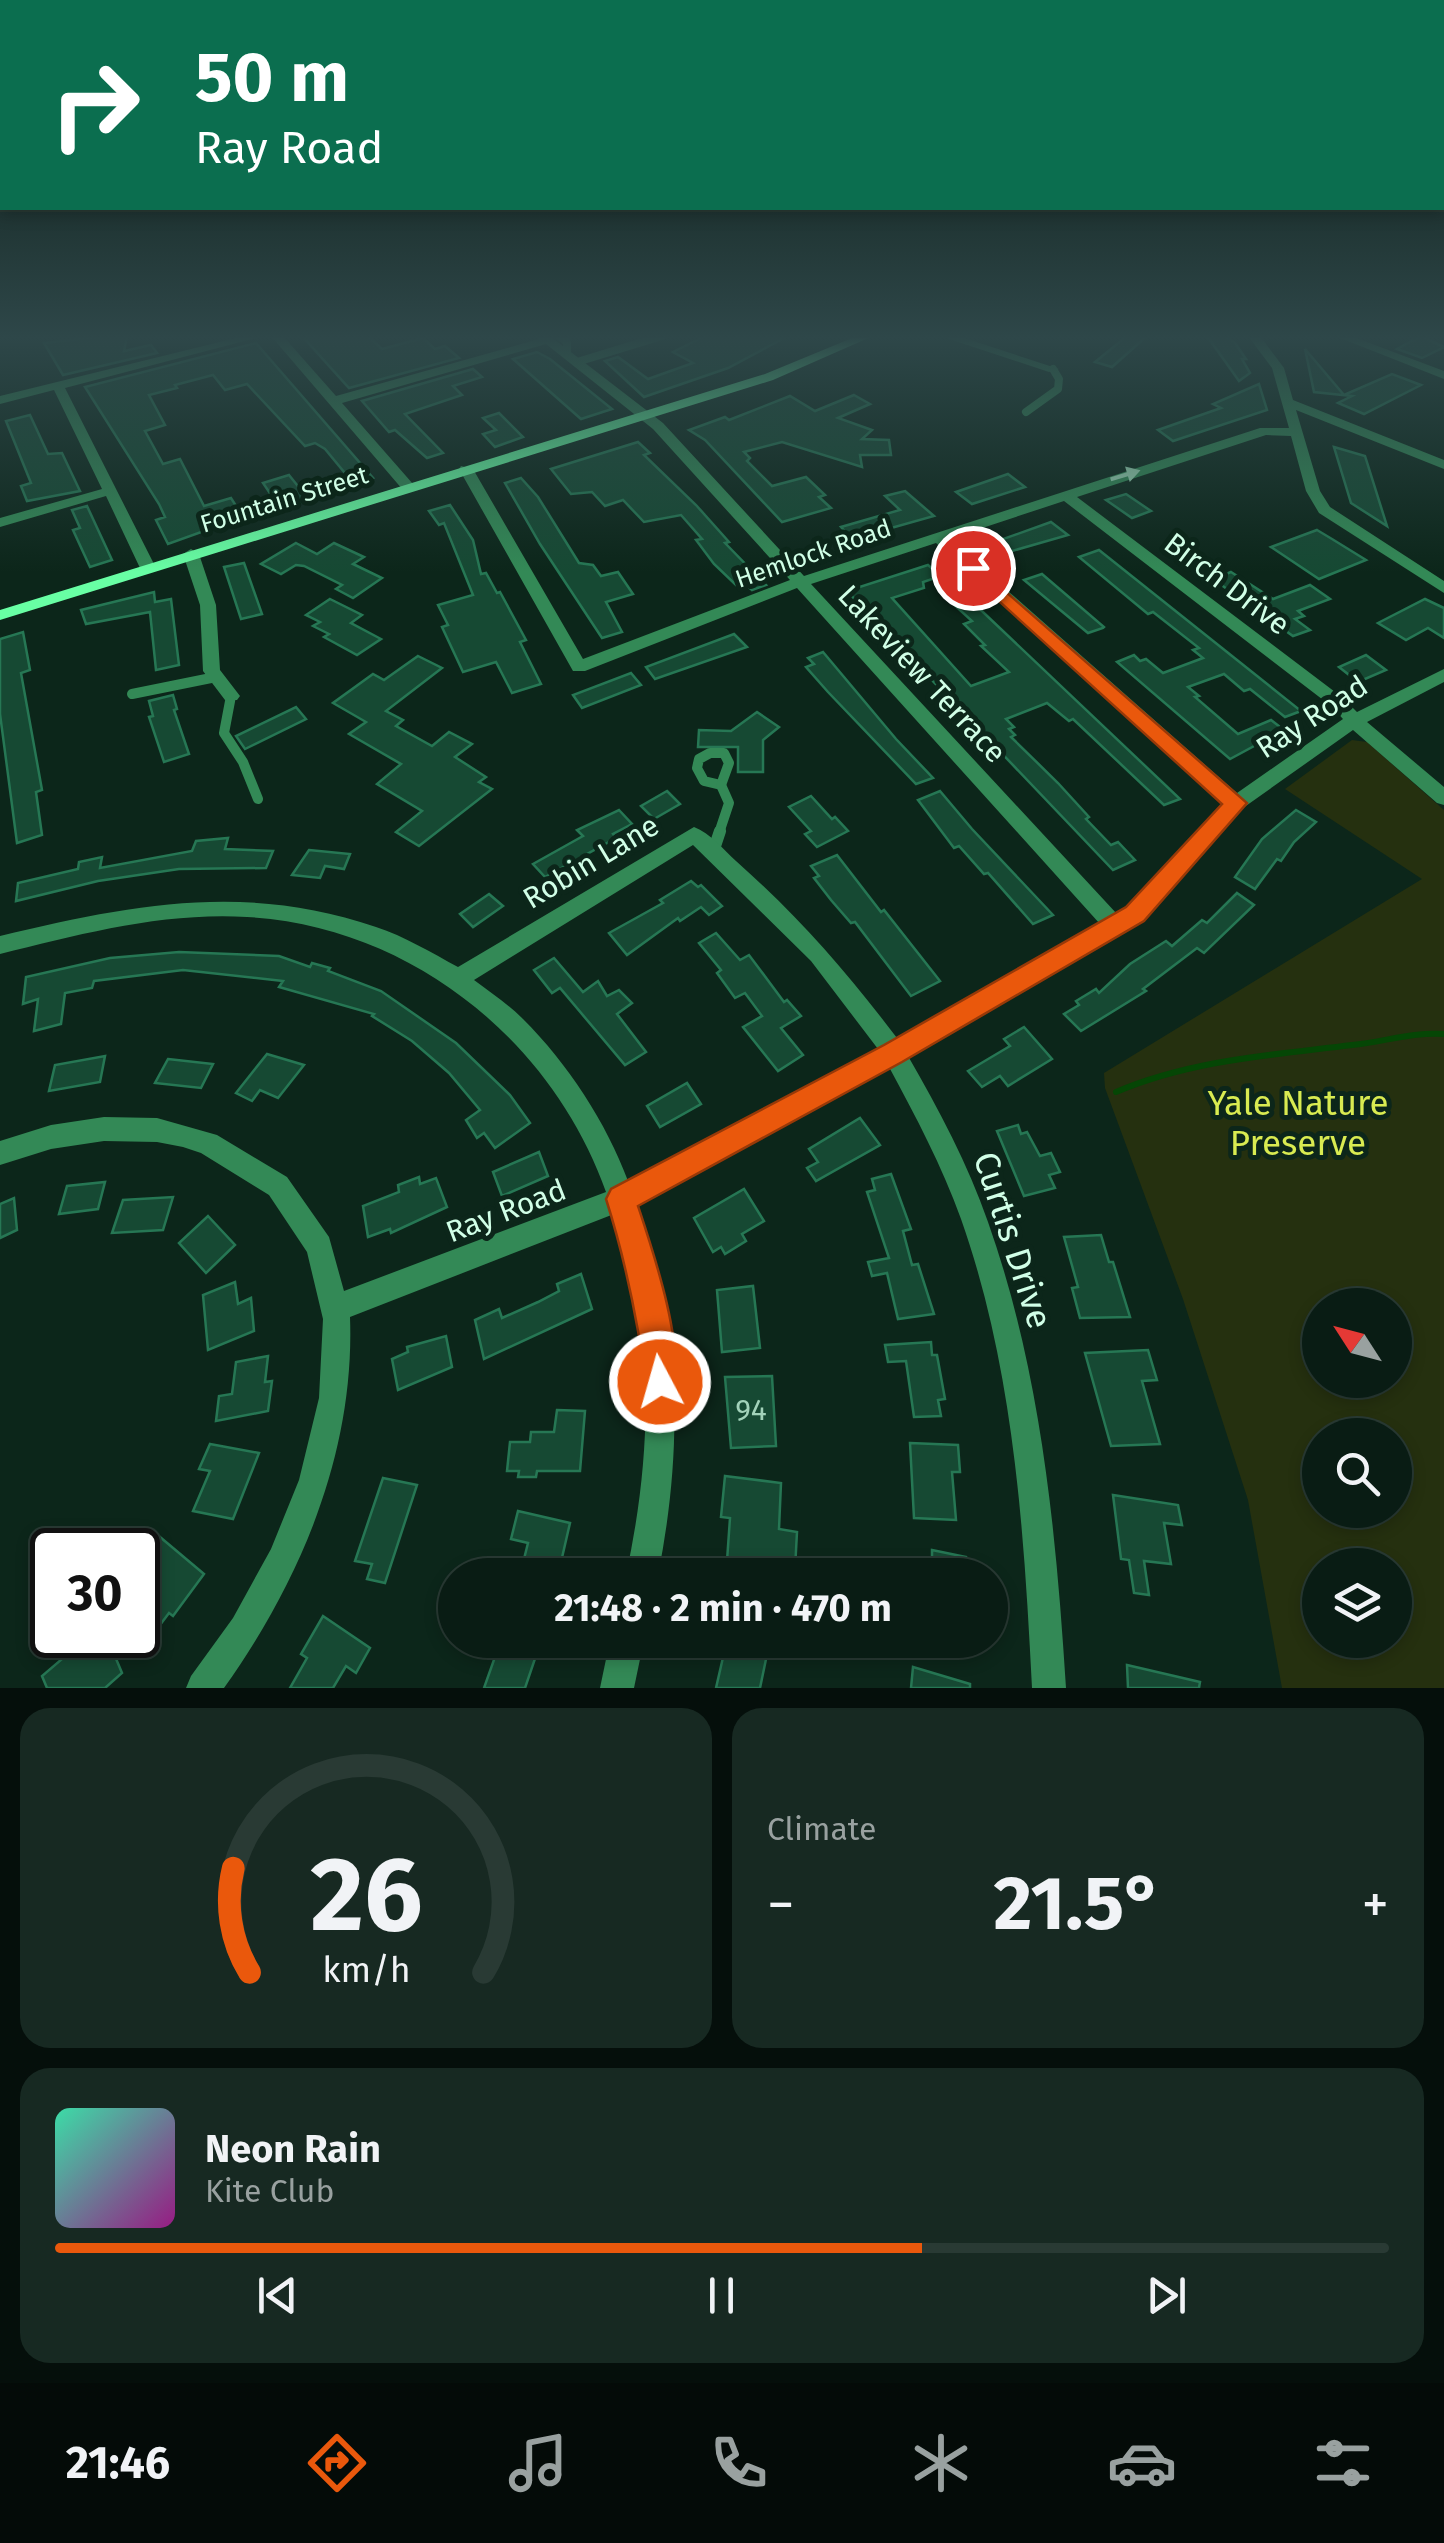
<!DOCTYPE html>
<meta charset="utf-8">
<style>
body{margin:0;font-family:"Fira Sans",sans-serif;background:#172922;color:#f1f3f6;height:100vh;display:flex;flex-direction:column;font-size:38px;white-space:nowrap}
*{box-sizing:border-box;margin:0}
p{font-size:32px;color:#99a1a0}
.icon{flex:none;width:55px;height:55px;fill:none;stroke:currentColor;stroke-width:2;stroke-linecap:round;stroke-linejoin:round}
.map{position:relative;height:1688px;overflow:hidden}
.panel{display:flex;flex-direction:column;gap:20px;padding:20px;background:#050f0b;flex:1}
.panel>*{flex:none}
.top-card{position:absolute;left:0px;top:0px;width:1445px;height:210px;box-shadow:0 5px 15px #0003,0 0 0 2px #293a34;background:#0b6e4f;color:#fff;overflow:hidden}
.needle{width:65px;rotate:306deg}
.buttons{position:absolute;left:1302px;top:1288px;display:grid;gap:20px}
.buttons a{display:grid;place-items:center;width:110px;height:110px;border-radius:50%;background:#091c14;box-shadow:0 5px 15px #0003,0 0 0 2px #293a34;font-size:50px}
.speed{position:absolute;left:30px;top:1528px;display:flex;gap:20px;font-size:50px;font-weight:700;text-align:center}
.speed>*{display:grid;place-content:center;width:130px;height:130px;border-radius:50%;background:#091c14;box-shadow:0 5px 15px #0003,0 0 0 2px #293a34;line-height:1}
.speed .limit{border:5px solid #111;border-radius:15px;background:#fff;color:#111}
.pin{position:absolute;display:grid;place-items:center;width:85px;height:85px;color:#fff;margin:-42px;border:5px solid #fff;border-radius:50%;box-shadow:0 2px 10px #0007}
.me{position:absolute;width:110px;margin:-55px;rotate:354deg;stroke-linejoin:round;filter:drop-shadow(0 0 8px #0008)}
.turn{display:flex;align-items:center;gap:35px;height:210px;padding:0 30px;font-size:45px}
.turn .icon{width:130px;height:130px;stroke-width:2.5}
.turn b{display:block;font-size:70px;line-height:85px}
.big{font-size:75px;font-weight:700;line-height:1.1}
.panel .card{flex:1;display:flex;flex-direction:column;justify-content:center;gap:15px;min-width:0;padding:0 35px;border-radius:30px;background:#172922}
.panel .dial{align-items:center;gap:0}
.dial svg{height:260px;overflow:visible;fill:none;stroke:#293a34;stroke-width:7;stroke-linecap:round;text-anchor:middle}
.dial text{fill:#f1f3f6;stroke:none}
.song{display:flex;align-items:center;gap:30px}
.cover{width:120px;height:120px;border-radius:15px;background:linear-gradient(135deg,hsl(160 70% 55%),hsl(310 70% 35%))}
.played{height:10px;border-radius:5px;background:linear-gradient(90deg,#ea580c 65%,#293a34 65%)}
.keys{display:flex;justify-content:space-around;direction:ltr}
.heat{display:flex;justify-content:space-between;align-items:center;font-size:55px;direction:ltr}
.panel .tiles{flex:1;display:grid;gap:20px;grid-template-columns:1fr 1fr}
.card:last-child{grid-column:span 2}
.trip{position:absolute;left:438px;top:1558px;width:570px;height:100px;border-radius:50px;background:#091c14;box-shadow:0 5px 15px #0003,0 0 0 2px #293a34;font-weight:700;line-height:100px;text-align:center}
.tabs{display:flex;height:160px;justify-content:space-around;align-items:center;background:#040b08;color:#99a1a0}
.tabs .icon{width:70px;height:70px}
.tabs .on{color:#ea580c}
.tabs b{font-size:45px;color:#f1f3f6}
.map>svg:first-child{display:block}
</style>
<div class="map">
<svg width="1444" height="1688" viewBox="0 0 1444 1688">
<rect width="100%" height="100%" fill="#0c261a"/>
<path fill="#25300f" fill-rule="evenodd" d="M1352 740 1367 742 1444 810V1688H1282L1248 1500 1183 1299 1105 1088 1104 1073 1422 879 1285 789ZM1320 1305H1395V1380H1320ZM1320 1435H1395V1510H1320ZM1320 1565H1395V1640H1320Z"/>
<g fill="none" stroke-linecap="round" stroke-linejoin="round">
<path stroke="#054605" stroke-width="6" d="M1116 1092C1191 1060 1272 1055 1352 1045 1384 1042 1411 1032 1444 1034"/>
</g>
<g fill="#164933" stroke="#267754" stroke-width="2.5">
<polygon points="107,336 127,336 124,351 151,345 157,353 63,375 44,343"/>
<polygon points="302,336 368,336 382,349 423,338 435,349 445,346 459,358 349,388"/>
<polygon points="705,336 788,336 728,368 644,397 605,361 618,357 648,379 693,363 673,352"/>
<polygon points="1127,336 1147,336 1112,367 1095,362"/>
<polygon points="1207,336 1225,336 1235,343 1246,359 1242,359 1250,373 1239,381"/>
<polygon points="1421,336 1444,347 1422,358 1397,349"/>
<polygon points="256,343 373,478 354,484 325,449 315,443 305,446 247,384 225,390 213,375 175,385 177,388 149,395 165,425 145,431 163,464 180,459 204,506 231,498 243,517 168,544 156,520 165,517 159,504 85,387"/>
<polygon points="1305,349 1344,395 1392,374 1421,385 1364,414 1338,403 1352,396 1314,392"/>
<polygon points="537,352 550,359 612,409 581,419 513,359"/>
<polygon points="473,369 482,377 453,386 462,395 405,414 443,453 427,458 395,430 389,432 362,401"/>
<polygon points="1259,384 1267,410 1173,441 1158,430 1221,408 1213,404"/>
<polygon points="854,395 870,404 838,418 872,430 862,439 889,440 891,455 860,455 862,467 782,442 744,452 750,458 747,461 772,486 806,477 825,495 819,497 831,508 782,522 705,440 689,430 725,417 729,420 790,396 815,411"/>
<polygon points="499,413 523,437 495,447 483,434 496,430 483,418"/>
<polygon points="30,415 48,454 62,453 80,491 27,501 21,486 31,483 6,421"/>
<polygon points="638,442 650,453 644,455 696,505 729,542 725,543 766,585 752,590 743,582 736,585 714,564 696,540 702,539 681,515 644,522 623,500 605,506 592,492 571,494 551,469"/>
<polygon points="1334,447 1365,456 1387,526 1351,503"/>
<polygon points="1008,474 1025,487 972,504 956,492"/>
<polygon points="289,475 309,500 280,508 263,483"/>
<polygon points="521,478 538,497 579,563 593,565 601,576 618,572 633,594 606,602 622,632 602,638 540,544 505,483"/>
<polygon points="905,491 934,516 852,539 841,527 900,510 885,496"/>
<polygon points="1126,494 1151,511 1132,518 1106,500"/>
<polygon points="450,505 473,540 481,574 486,573 497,593 500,592 526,640 520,642 541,684 512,693 496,662 463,672 442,627 448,625 438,605 473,595 444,523 439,525 429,511"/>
<polygon points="87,506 112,560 90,567 73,530 80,528 72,510"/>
<polygon points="1051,522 1068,535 1005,553 992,543"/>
<polygon points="1317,530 1332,539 1366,560 1319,579 1271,547"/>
<polygon points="296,543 317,554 334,543 364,557 353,564 382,578 353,598 336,589 342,585 304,566 296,565 281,574 261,564"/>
<polygon points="1099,550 1301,711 1285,717 1250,689 1244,691 1224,674 1188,687 1199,696 1195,697 1238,734 1271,720 1284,730 1230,759 1117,662 1134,655 1140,661 1146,659 1163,673 1203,658 1193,650 1199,648 1153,612 1148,614 1079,557"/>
<polygon points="244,563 262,614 241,619 224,567"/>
<polygon points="928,565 941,576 923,582 924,588 892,598 971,686 1009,672 981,646 985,645 964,624 972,621 949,600 965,595 1180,799 1164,805 1073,719 1069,721 1047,703 1006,719 1014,727 1009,729 1015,735 1011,737 1058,783 1089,817 1086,819 1111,845 1118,842 1135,860 1113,870 847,591"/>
<polygon points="1231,572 1273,599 1310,585 1330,599 1298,611 1304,616 1295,619 1310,630 1293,636 1213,579"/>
<polygon points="1042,574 1104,627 1103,628 1088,633 1024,580"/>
<polygon points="154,592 155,602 171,599 179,665 156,670 150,612 86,624 81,610"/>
<polygon points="330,599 362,615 351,623 381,639 357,655 324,637 329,634 313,626 320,622 306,615"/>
<polygon points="1425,599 1444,608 1444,638 1428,628 1406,640 1378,623"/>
<polygon points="23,632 30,670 21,673 42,790 36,792 42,835 17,843 0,714 0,639"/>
<polygon points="734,634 747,647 655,679 646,667"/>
<polygon points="823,652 896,739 933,778 916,784 828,692 806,667 814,664 808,658"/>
<polygon points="1366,655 1386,670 1358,682 1339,667"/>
<polygon points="418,656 442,668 386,711 403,720 396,726 432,746 449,732 472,744 455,757 486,777 479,782 492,789 419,846 396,832 422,811 377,784 401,764 349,734 366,722 333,703 373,674 384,680"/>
<polygon points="631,673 641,685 582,708 573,695"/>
<polygon points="173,695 177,709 174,710 189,754 164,762 149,717 153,716 149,701"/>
<polygon points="296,707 306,719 245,749 236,736"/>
<polygon points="757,712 779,727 763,740 763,772 738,772 738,747 698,747 699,730 731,731"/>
<polygon points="667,791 680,804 654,819 641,806"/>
<polygon points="940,791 972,829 1053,915 1033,924 988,873 984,874 959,846 954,848 918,800"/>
<polygon points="811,796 832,819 835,817 848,831 817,847 805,834 811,831 789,807"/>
<polygon points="619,810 632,824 613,834 616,838 545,877 533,864 583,836 577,830"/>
<polygon points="1296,810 1316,822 1294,842 1281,861 1277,859 1255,889 1235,877 1262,839"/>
<polygon points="228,838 225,849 273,851 266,868 179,869 98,881 16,901 18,883 78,869 79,862 102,857 100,868 192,851 196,841"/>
<polygon points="309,850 350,854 344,869 325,866 320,878 292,875"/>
<polygon points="837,855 881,912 884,910 940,981 911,996 855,922 851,923 831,900 814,878 819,876 811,866"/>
<polygon points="691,881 698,887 701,885 722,906 709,915 701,907 680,921 678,918 627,955 609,933 663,903 660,900"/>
<polygon points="1237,893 1254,905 1204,953 1197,948 1143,989 1146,991 1081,1031 1064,1014 1079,1005 1076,1001 1096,989 1099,993 1130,964 1166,941 1172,946 1202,920 1207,923"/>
<polygon points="489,894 503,906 473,927 460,914"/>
<polygon points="716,933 740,960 749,955 784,1002 787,1000 801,1016 781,1028 803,1055 778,1071 743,1027 762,1016 745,993 735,998 717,973 721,970 699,943"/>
<polygon points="179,952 279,956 310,967 312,963 330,968 328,971 381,991 456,1043 510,1095 530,1123 495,1148 484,1133 477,1138 466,1120 480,1110 449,1073 412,1041 372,1016 374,1014 279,987 283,981 183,970 94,981 92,988 65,993 61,1024 34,1031 38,999 23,1004 26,977 110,958"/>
<polygon points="554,958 583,992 598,981 607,996 619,990 632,1003 617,1014 646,1052 625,1065 560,988 552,993 534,970"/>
<polygon points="1024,1027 1052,1059 1008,1086 1000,1076 982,1087 968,1071 1010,1046 1004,1039"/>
<polygon points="267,1054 304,1065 278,1098 260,1090 252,1101 236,1093"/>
<polygon points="105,1056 100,1082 49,1091 55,1065"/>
<polygon points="168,1059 213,1064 201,1088 155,1083"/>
<polygon points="687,1083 701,1104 660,1127 647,1106"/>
<polygon points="860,1118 880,1145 816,1181 807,1168 818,1162 809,1149"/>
<polygon points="1018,1125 1021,1134 1027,1132 1040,1156 1051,1153 1060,1172 1049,1175 1055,1188 1024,1196 997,1131"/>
<polygon points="539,1152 548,1176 502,1196 493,1172"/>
<polygon points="891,1174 911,1229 903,1231 912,1265 918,1264 934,1314 898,1319 887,1273 872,1276 868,1262 889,1258 867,1192 875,1190 872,1179"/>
<polygon points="419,1177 420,1184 436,1178 447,1207 391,1233 390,1229 368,1237 363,1206 399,1192 398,1185"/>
<polygon points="105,1182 98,1209 59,1214 67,1186"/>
<polygon points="744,1189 764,1221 742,1234 746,1241 725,1254 721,1247 713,1252 694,1218"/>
<polygon points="173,1197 163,1230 112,1233 123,1200"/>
<polygon points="14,1198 17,1230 0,1238 0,1204"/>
<polygon points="208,1216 235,1245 206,1273 179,1243"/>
<polygon points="1101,1235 1109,1262 1113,1262 1130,1317 1080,1318 1072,1288 1078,1287 1064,1237"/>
<polygon points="581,1274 592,1309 484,1359 475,1320 499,1309 502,1318 538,1302 559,1291 557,1284"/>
<polygon points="235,1282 238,1304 251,1298 254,1331 208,1350 203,1295"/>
<polygon points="753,1286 760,1348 722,1352 717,1290"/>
<polygon points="446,1336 452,1367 398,1390 392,1359 408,1352 407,1347"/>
<polygon points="931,1342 932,1355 937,1355 945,1399 938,1400 941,1416 914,1417 906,1361 888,1362 885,1345"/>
<polygon points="1148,1350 1157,1380 1142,1381 1160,1444 1111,1446 1085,1353"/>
<polygon points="268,1356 265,1382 272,1381 268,1411 216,1421 219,1396 232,1394 236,1362"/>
<polygon points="772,1376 776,1446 731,1448 725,1377"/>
<polygon points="557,1410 585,1411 580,1471 537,1471 536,1477 518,1477 519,1471 507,1471 510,1442 530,1442 531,1432 554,1432"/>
<polygon points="910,1443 958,1445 960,1472 952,1472 956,1520 914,1518"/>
<polygon points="210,1444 259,1453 233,1519 193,1511 210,1471 199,1469"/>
<polygon points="725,1476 781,1483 779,1529 797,1532 795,1569 727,1561 730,1518 721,1517"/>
<polygon points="383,1478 417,1485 385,1583 367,1579 372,1564 355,1561"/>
<polygon points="1113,1495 1178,1505 1182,1525 1164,1523 1171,1564 1144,1561 1149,1595 1134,1593 1129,1560 1121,1559"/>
<polygon points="518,1511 570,1523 558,1575 520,1575 528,1543 511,1539"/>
<polygon points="160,1537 204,1574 173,1616 169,1613 157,1629 138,1611 138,1566"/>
<polygon points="932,1550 966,1557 966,1575 932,1575"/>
<polygon points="323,1616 370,1648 356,1673 346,1666 333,1688 290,1688 307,1658 301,1654"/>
<polygon points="79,1635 106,1635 122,1673 105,1688 47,1688 42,1676 82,1642"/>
<polygon points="501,1640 522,1640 539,1647 525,1688 484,1688"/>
<polygon points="727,1640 770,1640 760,1688 716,1688"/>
<polygon points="1127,1665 1200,1682 1199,1688 1128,1688"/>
<polygon points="913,1667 970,1684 970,1688 911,1688"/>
</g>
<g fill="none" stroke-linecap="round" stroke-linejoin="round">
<g stroke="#338956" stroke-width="8">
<polyline points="559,336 567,342 567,354"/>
<polyline points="577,362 662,336"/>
<polyline points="1026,412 1058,389 1059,379 1053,369"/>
</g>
<g stroke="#338956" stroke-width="10">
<polyline points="132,694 216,677"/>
<polyline points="231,696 224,733 243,762 258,799"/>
<polygon points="710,753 724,753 729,763 721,785 704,781 697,768 699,759"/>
<polyline points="719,833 729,803 721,785"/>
</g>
<polyline stroke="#338956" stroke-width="12" points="713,852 720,831"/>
<g fill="#338956" fill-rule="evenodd">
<polygon points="244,336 264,336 65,388 156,568 153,571 148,573 140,568 106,496 0,527 0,518 102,489 54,390 0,404 0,396"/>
<path d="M271 336H283L336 396 539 339 537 336H550L663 423 804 576 1260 428H1289L1272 368 1248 336H1260L1284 368 1293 400 1444 460V469L1296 410 1320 491 1330 507 1444 581V593L1319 513 1306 491 1291 436 1266 435 1077 497 1343 698 1357 712 1444 669V682L1367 722 1444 787V805L1437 803 1353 730 1243 808 1142 920 908 1056C939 1110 968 1164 988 1222 1041 1372 1056 1530 1066 1688H1032C1024 1531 1014 1369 961 1219 942 1166 916 1117 889 1067L637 1205C682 1325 683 1450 658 1575H626C652 1455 656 1331 614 1214L350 1317C355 1452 301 1580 224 1688H186L191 1676 233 1618 271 1549 299 1480 319 1398 323 1319 307 1252 269 1195 201 1153 183 1147 157 1142 104 1141 51 1149 0 1165V1141L51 1125 104 1117 157 1118 217 1135 287 1177 329 1237 344 1291 606 1192C552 1040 410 926 247 917 163 912 81 934 0 954V936C130 905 245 882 376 927 404 936 432 953 458 967L694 827C710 833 724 850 736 861 799 917 846 971 897 1038L1100 924 797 588 585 671H573L459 469 461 466 473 469 583 659 790 580 653 429 546 344 342 403 413 484V490H403ZM1064 501 1331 706 1343 719 1237 793 949 539ZM936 543 1224 803 1128 908 1117 914 811 584ZM693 845 811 961 878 1049 628 1181C606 1122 568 1064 523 1019 508 1004 490 992 474 980Z"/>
<polygon points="940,336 958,336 1059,369 1049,372"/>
<polygon points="1335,336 1351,336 1444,371 1444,379"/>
<polygon points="191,549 199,554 216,605 220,670 240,696 237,700 225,700 203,671 200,605 183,554"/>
<polygon points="610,1640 644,1640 634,1688 600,1688"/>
</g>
<polygon fill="#68ffa4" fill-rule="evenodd" points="857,336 873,336 773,380 0,620 0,610 765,374"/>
</g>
<defs><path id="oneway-solid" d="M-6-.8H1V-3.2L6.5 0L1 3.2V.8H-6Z" transform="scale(2.5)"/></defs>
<use fill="#9ad6b4" href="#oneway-solid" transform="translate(1125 475) rotate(-17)"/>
<linearGradient id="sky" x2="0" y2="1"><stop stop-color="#07150e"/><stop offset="0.59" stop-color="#2e4749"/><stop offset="1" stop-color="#2e4749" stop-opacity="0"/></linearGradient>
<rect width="1444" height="572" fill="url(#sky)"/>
<path fill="#ea580c" stroke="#983908" stroke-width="2.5" d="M973 563 1247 803 1144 921 902 1062 638 1206C652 1248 688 1354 671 1393L660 1398 648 1393C640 1374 642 1352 638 1331 630 1286 620 1243 606 1199L611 1189 884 1045 1126 907 1222 804 967 572 965 568Z"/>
<g text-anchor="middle" stroke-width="10" stroke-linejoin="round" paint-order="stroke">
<g font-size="25" fill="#d1ffe7" stroke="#0c261a">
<text transform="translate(284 499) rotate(-17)" y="9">Fountain Street</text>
<text transform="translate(813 553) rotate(-19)" y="9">Hemlock Road</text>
</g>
<g font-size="30" fill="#d1ffe7" stroke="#0c261a">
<text transform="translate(1227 584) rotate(37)" y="10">Birch Drive</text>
<text transform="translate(922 674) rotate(47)" y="10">Lakeview Terrace</text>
<text transform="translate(1312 717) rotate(-33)" y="10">Ray Road</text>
<text transform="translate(591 862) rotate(-31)" y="10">Robin Lane</text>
<text transform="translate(506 1211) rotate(-21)" y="10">Ray Road</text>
</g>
<g font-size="30" fill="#a2d2ba">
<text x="751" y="1420">94</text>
</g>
<g font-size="35" fill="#d9eb51" stroke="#0c261a">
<text x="1298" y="1115">Yale Nature<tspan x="1298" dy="40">Preserve</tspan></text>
</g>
<g font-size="35" fill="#d1ffe7" stroke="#0c261a">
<text transform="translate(1013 1240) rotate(72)" y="12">Curtis Drive</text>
</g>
</g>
</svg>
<div class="buttons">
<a><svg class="needle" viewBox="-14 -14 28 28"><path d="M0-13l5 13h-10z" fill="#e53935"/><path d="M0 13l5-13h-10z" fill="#99a1a0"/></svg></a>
<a><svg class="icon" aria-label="search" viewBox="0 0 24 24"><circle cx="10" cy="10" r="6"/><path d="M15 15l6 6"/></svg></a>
<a><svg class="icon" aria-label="layers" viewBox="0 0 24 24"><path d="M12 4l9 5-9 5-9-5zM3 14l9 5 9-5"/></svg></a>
</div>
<div class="speed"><div class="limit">30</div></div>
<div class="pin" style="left:973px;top:568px;background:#d93025"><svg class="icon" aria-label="arrive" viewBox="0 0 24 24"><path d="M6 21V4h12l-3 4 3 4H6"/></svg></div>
<svg class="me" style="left:660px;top:1382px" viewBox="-20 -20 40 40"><circle r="17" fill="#ea580c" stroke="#fff" stroke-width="3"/><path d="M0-11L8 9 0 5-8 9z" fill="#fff"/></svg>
<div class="trip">21:48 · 2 min · 470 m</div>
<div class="top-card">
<div class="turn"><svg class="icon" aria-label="right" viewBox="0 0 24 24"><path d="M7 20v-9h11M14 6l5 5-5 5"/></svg><div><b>50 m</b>Ray Road</div></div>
</div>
</div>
<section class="panel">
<div class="tiles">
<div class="card dial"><svg viewBox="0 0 100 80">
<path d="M14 69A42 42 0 1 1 86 69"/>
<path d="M14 69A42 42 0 0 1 9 37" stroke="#ea580c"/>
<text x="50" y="56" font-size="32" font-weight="700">26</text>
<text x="50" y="72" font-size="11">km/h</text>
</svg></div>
<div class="card"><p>Climate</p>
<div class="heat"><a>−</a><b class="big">21.5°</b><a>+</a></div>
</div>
<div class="card">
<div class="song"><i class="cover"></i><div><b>Neon Rain</b><p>Kite Club</p></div></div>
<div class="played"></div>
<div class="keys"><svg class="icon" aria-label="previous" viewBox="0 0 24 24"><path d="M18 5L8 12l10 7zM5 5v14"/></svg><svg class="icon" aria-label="pause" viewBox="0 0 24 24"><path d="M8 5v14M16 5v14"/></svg><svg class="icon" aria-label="next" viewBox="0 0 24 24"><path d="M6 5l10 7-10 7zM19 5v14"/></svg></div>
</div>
</div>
</section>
<nav class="tabs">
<b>21:46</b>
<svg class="icon on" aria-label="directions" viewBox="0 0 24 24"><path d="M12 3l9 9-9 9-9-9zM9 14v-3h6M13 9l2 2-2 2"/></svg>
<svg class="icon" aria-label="music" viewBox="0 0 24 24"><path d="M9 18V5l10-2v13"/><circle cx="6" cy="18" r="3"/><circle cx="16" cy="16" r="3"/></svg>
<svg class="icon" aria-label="phone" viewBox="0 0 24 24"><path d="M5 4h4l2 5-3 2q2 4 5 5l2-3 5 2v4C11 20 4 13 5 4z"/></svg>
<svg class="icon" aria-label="climate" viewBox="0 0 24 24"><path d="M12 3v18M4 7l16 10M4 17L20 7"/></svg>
<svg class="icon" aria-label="car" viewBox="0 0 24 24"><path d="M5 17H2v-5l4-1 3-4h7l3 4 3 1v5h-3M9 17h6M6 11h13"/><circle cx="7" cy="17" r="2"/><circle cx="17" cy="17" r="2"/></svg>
<svg class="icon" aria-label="filters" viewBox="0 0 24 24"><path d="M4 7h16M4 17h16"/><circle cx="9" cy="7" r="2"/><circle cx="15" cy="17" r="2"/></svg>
</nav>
